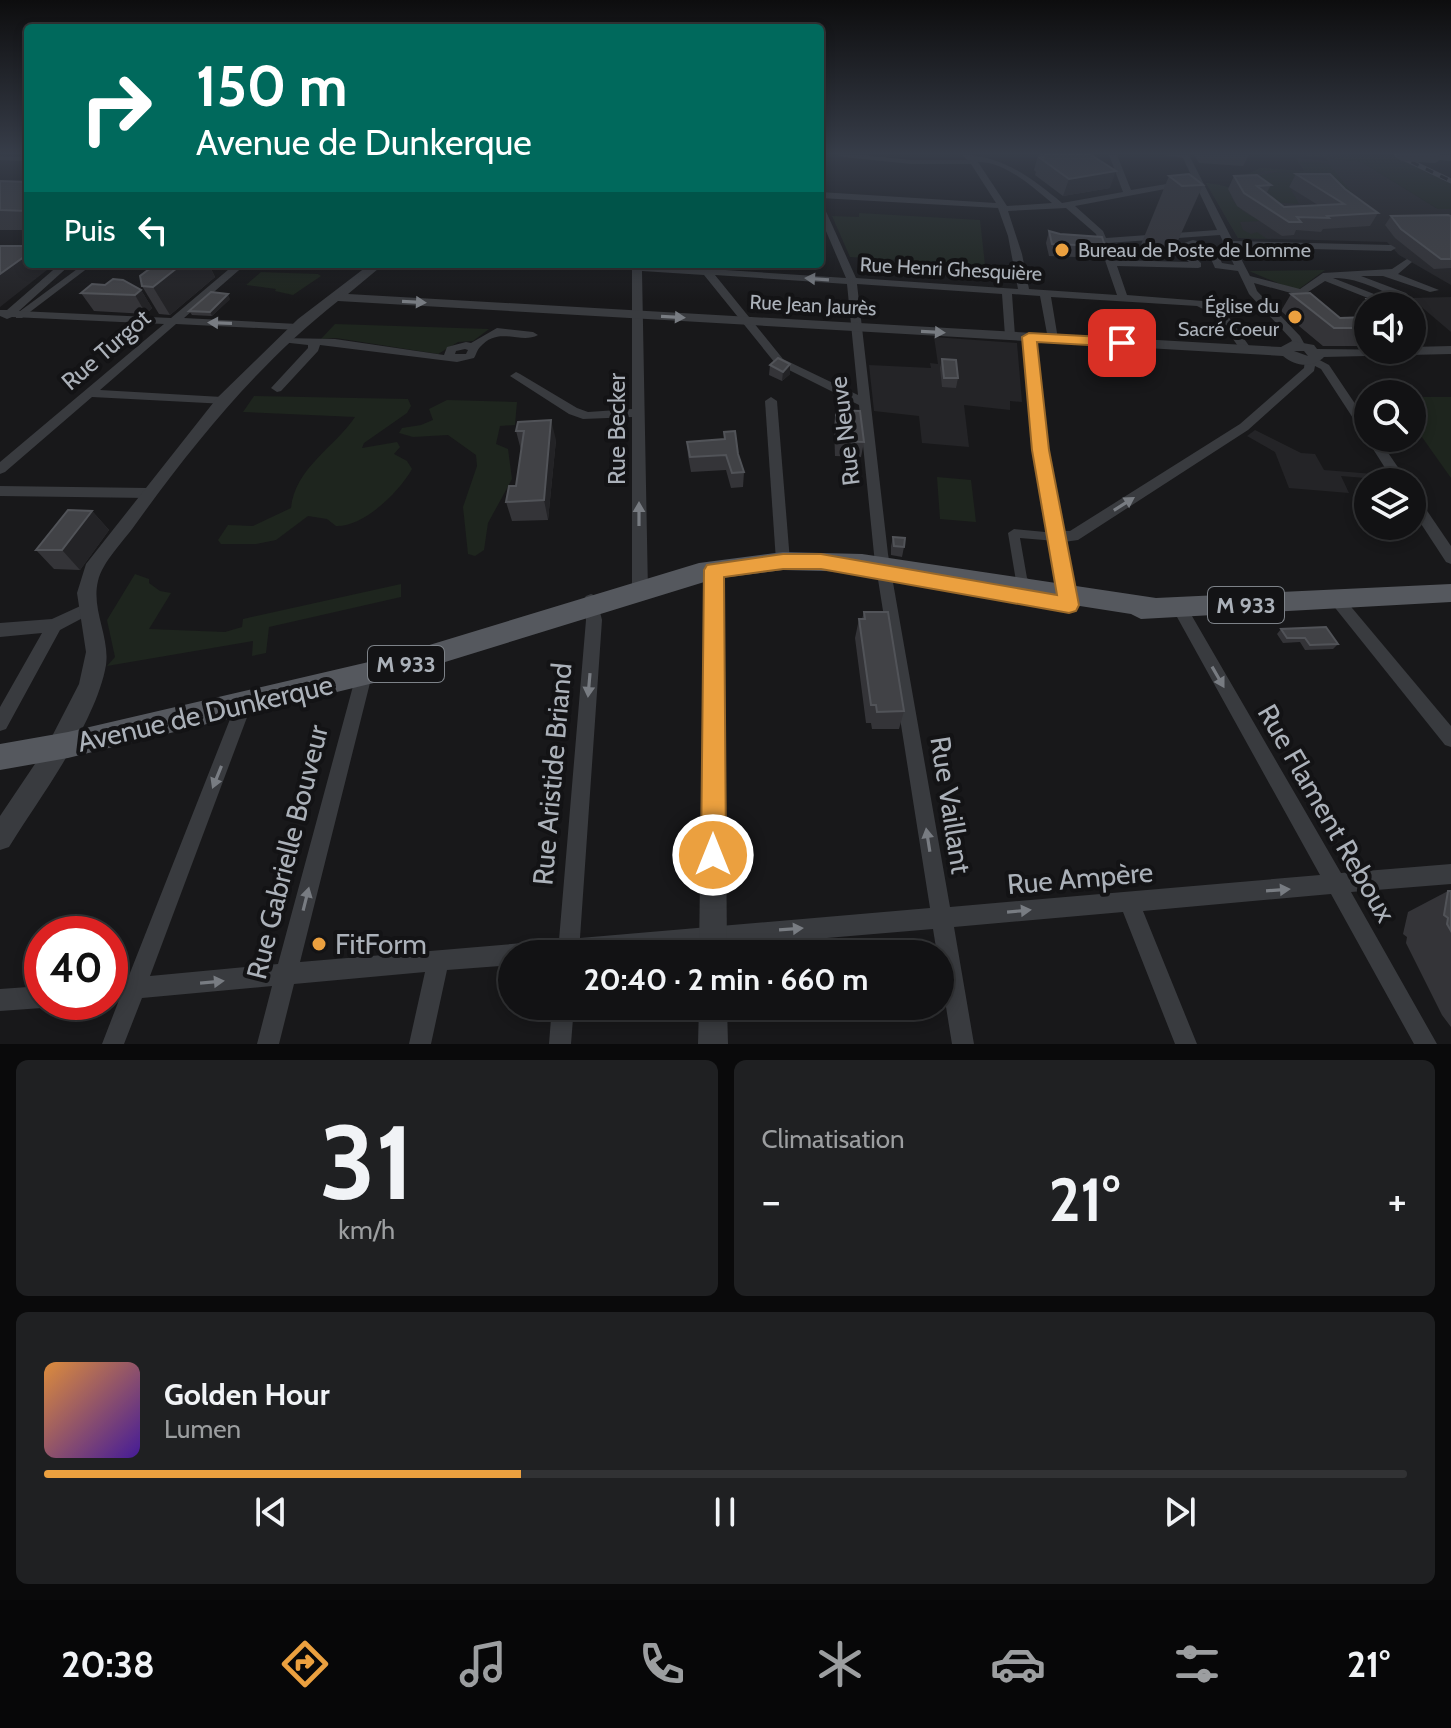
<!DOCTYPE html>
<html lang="fr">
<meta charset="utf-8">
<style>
body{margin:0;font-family:Cabin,sans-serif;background:#1f2022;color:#f1f3f6;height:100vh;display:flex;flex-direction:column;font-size:30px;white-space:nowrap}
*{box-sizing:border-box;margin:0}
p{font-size:26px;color:#9c9ea0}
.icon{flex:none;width:44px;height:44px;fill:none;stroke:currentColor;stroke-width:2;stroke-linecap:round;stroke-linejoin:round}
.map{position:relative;height:1044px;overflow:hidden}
.panel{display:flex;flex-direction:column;gap:16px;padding:16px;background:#0a0a0b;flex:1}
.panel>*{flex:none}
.banner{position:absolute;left:24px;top:24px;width:800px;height:244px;border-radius:8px;box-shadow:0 4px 12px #0003,0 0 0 2px #313234;background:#00695c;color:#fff;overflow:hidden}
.controls{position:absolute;left:1354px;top:292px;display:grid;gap:16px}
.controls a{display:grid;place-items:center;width:72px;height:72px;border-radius:50%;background:#121214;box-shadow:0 4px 12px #0003,0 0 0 2px #313234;font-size:40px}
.speed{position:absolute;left:24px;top:916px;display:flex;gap:16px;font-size:40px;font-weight:700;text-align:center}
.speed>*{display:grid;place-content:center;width:104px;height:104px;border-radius:50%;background:#121214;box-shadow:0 4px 12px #0003,0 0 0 2px #313234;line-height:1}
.speed .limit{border:12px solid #d22;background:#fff;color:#111}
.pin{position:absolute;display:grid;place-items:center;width:68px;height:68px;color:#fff;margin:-34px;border-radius:16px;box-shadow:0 4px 12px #0006}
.me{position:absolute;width:88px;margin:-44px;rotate:0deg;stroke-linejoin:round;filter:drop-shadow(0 0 6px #0008)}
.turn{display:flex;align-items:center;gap:28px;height:168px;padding:0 40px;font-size:36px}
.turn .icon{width:104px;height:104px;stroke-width:2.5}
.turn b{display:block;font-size:56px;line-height:68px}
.then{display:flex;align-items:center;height:76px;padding:0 40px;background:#0003;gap:16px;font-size:30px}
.big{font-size:60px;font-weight:700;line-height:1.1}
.panel .tile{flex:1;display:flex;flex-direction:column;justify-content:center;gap:12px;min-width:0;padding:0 28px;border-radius:12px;background:#1f2022}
.panel .dial{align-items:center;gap:0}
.dial b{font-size:104px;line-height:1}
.song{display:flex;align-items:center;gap:24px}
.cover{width:96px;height:96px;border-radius:12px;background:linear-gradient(135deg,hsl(30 70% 55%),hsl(260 70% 35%))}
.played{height:8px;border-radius:4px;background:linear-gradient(90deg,#eba03f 35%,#313234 35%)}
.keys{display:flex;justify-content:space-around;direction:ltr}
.heat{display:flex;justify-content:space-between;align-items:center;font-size:44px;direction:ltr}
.panel .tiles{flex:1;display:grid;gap:16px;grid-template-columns:1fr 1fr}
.tile:last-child{grid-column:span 2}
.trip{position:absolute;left:498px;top:940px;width:456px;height:80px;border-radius:40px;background:#121214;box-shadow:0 4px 12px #0003,0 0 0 2px #313234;font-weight:700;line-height:80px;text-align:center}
.tab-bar{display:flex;height:128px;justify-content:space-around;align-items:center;background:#070708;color:#9c9ea0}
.tab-bar .icon{width:56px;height:56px}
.tab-bar .selected{color:#eba03f}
.tab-bar b{font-size:36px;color:#f1f3f6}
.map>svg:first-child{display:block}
</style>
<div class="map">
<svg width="1451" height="1044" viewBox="0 0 1451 1044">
<rect width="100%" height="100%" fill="#18181a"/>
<g fill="#242427">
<polygon points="1296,158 1328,161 1326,158 1362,162 1438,209 1451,209 1451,285 1399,255 1387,242 1238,238 1206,183 1232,189 1253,188 1246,175 1260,168 1304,171"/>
<polygon points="1451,297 1451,332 1411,298"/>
<polygon points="934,337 1017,343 1022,402 1010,401 1010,410 964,405 969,447 922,443 919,416 874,411 869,365 931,368 930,363 938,364"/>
<polygon points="1255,430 1301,453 1315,454 1324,470 1386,475 1389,480 1341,476 1349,493 1289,488 1275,452 1247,436"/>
</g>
<g fill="#1e251e">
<polygon points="1297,155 1395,156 1451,184 1451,209 1438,209 1362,162"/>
<polygon points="1299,161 1329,164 1355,197 1313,185 1289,186 1299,204 1273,202 1263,195 1271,194 1263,187 1257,176 1281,171 1264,171 1245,179 1246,175 1260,168 1305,171"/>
<path d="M1206 183C1221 185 1231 185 1241 197L1231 196C1236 209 1249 215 1261 221L1240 222 1243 230 1251 234 1257 232 1267 239 1238 238Z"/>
<polygon points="859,213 980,220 985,265 850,257 832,216 859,217"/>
<polygon points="1325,270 1299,289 1294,290 1249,271"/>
<polygon points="261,272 318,274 321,276 293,295 275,291 276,289 246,285"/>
<polygon points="335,324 489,329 473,341 458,342 438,354 336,338 321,339"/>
<path d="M254 396 408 399 411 406 407 413 364 443 362 448 397 442 400 447 394 454 407 461 412 469C399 492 364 527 336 526L327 519 308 516 276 540 256 544H221L218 540 228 525 253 526 291 508C295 468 334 448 355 417L243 412Z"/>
<polygon points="1412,397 1451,397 1451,478 1412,423"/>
<polygon points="447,400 517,402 515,425 500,426 496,444 508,449 512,479 488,523 484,550 475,556 468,554 463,507 477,466 476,455 448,435 413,437 399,433 402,428 421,425 433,420 429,409"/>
<polygon points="937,477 971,480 976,522 940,519"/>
<polygon points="135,574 149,579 149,583 160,591 171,593 149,629 225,632 242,627 243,619 401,584 401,597 269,627 266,653 252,656 253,641 107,666 115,657 107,620"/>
</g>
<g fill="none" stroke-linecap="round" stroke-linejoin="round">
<g fill="#393b3f" fill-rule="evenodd">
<polygon points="0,156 28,157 28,161 0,160"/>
<polygon points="84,264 93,264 22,318 16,318 16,314"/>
<polygon points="1014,529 1056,533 1060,534 1062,537 1060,540 1056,541 1020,538 1027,578 1031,582 1029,585 1025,587 1018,584 1016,581 1008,533"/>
</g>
<g fill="#393b3f" fill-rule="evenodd">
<path d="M839 155H862L911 160H967L963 155C1002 155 1033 179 1062 203L1123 192 1109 155H1117L1131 190 1184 181V185L1181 186 1075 206 1103 231 1106 238 1217 230 1183 158 1165 155H1189L1233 241 1391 245 1396 248 1391 251 1235 247 1250 276 1300 289 1323 273 1392 269 1407 259 1412 262 1398 274 1439 290 1430 292 1383 276H1361L1406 293 1414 301 1409 304C1386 293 1359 277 1333 278L1392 301V305L1388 306 1325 281 1302 296 1254 283 1257 291 1300 336 1305 345 1299 348 1295 347 1291 339 1249 294 1238 271 1215 268 1207 250 1193 246 1184 248 1201 263V267L1198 268 1117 266 1127 295 1203 301 1225 312 1252 350 1246 353 1242 352 1217 316 1197 306 1051 297 1058 339 1053 342 1048 339 1040 296 1012 294 1015 336 1010 339 1005 336 1002 294 857 284 888 554 950 907 1320 875 1172 608 1175 604 1180 602 1185 604 1341 873 1451 864V884L1351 892 1437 1044H1414L1331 894 1143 911 1197 1044H1175L1123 912 954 927 974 1044H952L940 970V954H937L933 929 639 954H512V965L447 970 431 1044H409L425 972 294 984 279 1044H257L272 986 142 998 124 1044H102L119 1000 110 1001V979L128 978 236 704 238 699 244 696 250 699 252 704 150 976 278 964 356 675 358 670 364 668 370 670 372 675 300 962 559 940 586 620 583 600 586 596 591 594 596 596 602 620 580 938 930 908 874 554 859 405 775 363 704 275 642 271 648 592 645 596 640 598 635 596 632 592V417L583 419 569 414 510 376 516 372 520 374 577 408 588 412 632 409V270L583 267 578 264H641L699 268 704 265 710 269 846 278 820 217V204L824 207 856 278 1018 289 1008 236 998 208 820 198V192L996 203 971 164H911L843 157ZM978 162C1006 162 1031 186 1052 203L1007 206ZM1066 208 1096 234 1117 295 1029 289 1022 254 1008 211ZM1220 235 1234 265 1222 263 1214 246 1193 240 1172 247 1189 262 1114 260 1108 243ZM715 275 847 284 858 395 783 359Z"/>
<polygon points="60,264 71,264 19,311 171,318 235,264 246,264 184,318 298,324 303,327 298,330 176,324 100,390 222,397 228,401 226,404 92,397 5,472 0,474 0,462 164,324 12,317 7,319 0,316 0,310 7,310"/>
<path d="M497 328 533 332 538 335C520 345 499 325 480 347 477 350 476 355 474 358L457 362 320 345 318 351 281 391 277 392 271 388 308 348V345L281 342V338L335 339 444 355 447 347 466 342 471 343ZM465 349 468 350 466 354H455L456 351Z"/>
<polygon points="1029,334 1034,337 1046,448 1062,531 1070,531 1240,424 1304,368 1305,359 1314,357 1329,365 1368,423 1368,438 1378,438 1408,482 1394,482 1366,438 1367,436 1364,435 1321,369 1315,366 1314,371 1248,430 1078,540 1064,542 1077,605 1074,609 1069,611 1064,609 1034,448 1024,337"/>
<polygon points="771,397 777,401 790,561 788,565 778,565 776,561 765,401"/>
<polygon points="0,486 148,488 155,493 148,498 0,496"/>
<polygon points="1412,494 1417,496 1451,546 1451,564 1446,562 1412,510"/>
<polygon points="1337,594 1342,596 1451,726 1451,747 1445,745 1332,604 1329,600 1332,596"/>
<polygon points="87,603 92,605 95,609 92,613 60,630 6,729 0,731 0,707 42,633 0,637 0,623 52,619"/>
<polygon points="42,986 42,1002 51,1002 50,1005 42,1008 0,1011 0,989"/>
<polygon points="552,1006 574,1006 571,1044 549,1044"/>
</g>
<g fill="#393b3f" fill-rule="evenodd">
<polygon points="1432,155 1451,155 1451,161 1430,159"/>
<path d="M370 264H384L348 294 1281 347 1292 341 1314 345 1317 349 1412 350V347L1451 346V354L1324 357C1312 369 1295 366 1283 356L338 301C258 364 194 443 135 525 123 542 103 561 98 581 91 609 110 637 106 665 96 723 40 797 9 847L0 850V816L47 746 79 684 86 652 77 593 86 564 217 398 298 319ZM1294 351H1304L1308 356Z"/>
<polygon points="714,563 721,565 724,570 727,954 699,954 704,570 707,565"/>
<polygon points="699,1006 727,1006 728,1044 698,1044"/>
</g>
<polygon fill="#55585e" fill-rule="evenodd" points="783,552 862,554 1156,598 1451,584 1451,602 1141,619 1131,614 862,572 783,570 714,579 390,679 68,758 0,770 0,744 68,732 390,657 699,563"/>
<defs>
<polyline id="rail" points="1397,155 1451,181"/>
</defs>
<use href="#rail" stroke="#4c4f54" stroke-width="5"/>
<use href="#rail" stroke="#131315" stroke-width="3" stroke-dasharray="8" stroke-linecap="butt"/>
<polyline stroke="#393b3f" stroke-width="12" points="1403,155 1434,157"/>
</g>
<g fill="#343438">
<polygon points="1038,155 1091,155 1110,188 1063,196 1035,175 1036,172 1034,170"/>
<polygon points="1194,155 1249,155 1243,166 1199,163"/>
<polygon points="1296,174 1345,189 1378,213 1370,226 1323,229 1321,232 1296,230 1294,235 1282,236 1237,206 1228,189 1234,176 1271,185 1266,194 1284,207 1318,205 1289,187"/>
<polygon points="1169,176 1203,185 1171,256 1152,258 1140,247"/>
<polygon points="0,181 28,182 28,230 0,230"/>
<polygon points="1391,216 1451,216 1451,268 1434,269 1395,238 1385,225"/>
<polygon points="1049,231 1105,246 1101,258 1049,256 1046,243"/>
<polygon points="211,269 215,277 170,315 159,314 142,286"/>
<polygon points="141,290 152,308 146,314 94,311 81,293"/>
<polygon points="1291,294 1340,318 1356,317 1355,317 1367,299 1391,306 1368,306 1368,346 1323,346 1281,311"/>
<polygon points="230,299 212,316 192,315 189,311"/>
<polygon points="942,359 958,378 956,388 942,387 940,368"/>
<polygon points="770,365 790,374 782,381 769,375"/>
<polygon points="836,410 864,442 861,457 835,456 834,425"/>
<polygon points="518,422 556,440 548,520 512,521 506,502 516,486 521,450 516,431"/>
<polygon points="724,432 738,454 744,472 743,487 731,488 726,470 691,472 688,456 687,442 724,439"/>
<polygon points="92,511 109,530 80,570 54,569 36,550"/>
<polygon points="893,537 904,547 902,557 891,555 891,546"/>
<polygon points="864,612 904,711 899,729 872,729 871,723 866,723 855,638 859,619 862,619"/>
<polygon points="1281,629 1338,644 1333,649 1305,650 1300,642 1283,643 1277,634"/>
<polygon points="1448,891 1451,891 1451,1027 1442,1015 1406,943 1407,937 1403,934 1408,912"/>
</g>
<g fill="#232326">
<polygon points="1116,171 1110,188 1063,196 1069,179"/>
<polygon points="28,254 28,264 51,264 52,266 0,307 0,274"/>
<polygon points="182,264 216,264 211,269 215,277 170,315 153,287"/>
<polygon points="141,290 152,308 146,314 135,295"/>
<polygon points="228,294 230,299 212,316 210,312"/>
<polygon points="790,364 790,374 782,381 783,372"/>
<polygon points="551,420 556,440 548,520 544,500"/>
<polygon points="92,511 109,530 80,570 62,550"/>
</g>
<g fill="#414246" stroke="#515358" stroke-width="2">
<polygon points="1040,155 1091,155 1116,171 1069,179 1040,158 1044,157"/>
<polygon points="1189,174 1203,185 1182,186 1169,176"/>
<polygon points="1296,174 1330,174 1345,189 1378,213 1327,216 1329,218 1297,217 1301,222 1289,222 1244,193 1234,176 1257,175 1271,185 1257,186 1284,207 1344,204"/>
<polygon points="0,181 28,182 28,211 0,210"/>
<polygon points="1448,215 1451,216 1451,259 1441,259 1401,229 1391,216"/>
<polygon points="1049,231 1060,234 1102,237 1105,246 1052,244"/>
<polygon points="0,246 28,246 28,254 0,274"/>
<polygon points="156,264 182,264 153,287 142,286 140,276"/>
<polygon points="113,279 123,280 141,290 135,295 81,293 92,284 105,285"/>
<polygon points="211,292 228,294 210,312 189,311"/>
<polygon points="1310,293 1340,318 1368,317 1368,328 1334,328 1291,294"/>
<polygon points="1367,299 1383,299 1391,306 1374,306"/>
<polygon points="778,358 790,364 783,372 770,365"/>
<polygon points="942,359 956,360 958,378 944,378"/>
<polygon points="836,410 860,411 864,442 837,441"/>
<polygon points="551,420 544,500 506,502 509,486 516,486 524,431 516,431 518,422"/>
<polygon points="735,431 738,454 744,472 732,473 726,455 690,457 687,442 725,439 724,432"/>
<polygon points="68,510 92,511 62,550 36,550"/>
<polygon points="893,537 905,538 904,547 894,546"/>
<polygon points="864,612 888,612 904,711 877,712 876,705 871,705 859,619 865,619"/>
<polygon points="1326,627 1338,644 1310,645 1305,638 1287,638 1281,629"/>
<polygon points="1448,891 1451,891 1451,931 1447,924 1448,918 1444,915"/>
</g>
<defs><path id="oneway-solid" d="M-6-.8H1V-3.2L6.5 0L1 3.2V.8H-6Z" transform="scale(2)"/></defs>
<g fill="#787c82">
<use href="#oneway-solid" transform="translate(817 279) rotate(-176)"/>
<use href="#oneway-solid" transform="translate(414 302) rotate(3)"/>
<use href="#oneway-solid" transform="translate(673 317) rotate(3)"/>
<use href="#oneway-solid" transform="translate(220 323) rotate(-178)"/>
<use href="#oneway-solid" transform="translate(933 332) rotate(3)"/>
<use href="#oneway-solid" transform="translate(1124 504) rotate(-32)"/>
<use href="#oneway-solid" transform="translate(639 514) rotate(-90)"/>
<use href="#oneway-solid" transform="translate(1218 677) rotate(60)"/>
<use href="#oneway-solid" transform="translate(589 685) rotate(95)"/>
<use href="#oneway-solid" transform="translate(217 777) rotate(112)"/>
<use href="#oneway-solid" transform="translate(928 840) rotate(-99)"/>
<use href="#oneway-solid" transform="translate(1278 890) rotate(-4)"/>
<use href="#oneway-solid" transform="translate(306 899) rotate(-76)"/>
<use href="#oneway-solid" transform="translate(1019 911) rotate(-5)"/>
<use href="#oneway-solid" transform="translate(791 929) rotate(-4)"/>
<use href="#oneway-solid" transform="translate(212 982) rotate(-5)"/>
</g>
<linearGradient id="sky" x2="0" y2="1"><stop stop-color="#0d0d0e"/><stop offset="0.51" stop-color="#373d49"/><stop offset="1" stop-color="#373d49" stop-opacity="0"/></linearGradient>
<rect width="1451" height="301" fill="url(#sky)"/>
<polygon fill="#eba03f" stroke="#996829" stroke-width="2" points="1029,333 1122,338 1129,343 1122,347 1037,342 1049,450 1079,605 1076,611 1069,613 821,569 783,569 724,577 726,855 722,864 713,868 704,864 701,855 704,570 707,565 783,554 821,554 1057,595 1032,450 1022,337"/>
<g fill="#eba03f" stroke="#131315" stroke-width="3">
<circle cx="1062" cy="250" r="8"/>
<circle cx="1295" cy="317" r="8"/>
<circle cx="319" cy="944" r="8"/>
</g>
<g text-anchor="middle" stroke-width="8" stroke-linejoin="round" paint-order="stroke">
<g font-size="20" fill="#abb1b9" stroke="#131315" text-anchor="start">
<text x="1078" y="257">Bureau de Poste de Lomme</text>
<text x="1279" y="313" text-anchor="end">Église du<tspan x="1279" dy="23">Sacré Coeur</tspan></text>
</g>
<g font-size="20" fill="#abb1b9" stroke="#131315">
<text transform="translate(951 269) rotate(3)" y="7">Rue Henri Ghesquière</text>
<text transform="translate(813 305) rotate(3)" y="7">Rue Jean Jaurès</text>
</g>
<g fill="#131315" stroke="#7d8288" stroke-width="2">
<rect x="1208" y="587" width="76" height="36" rx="6"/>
<rect x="368" y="646" width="76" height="36" rx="6"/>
</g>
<g font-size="22" font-weight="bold" fill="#abb1b9">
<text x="1246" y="613">M 933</text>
<text x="406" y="672">M 933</text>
</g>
<g font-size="24" fill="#abb1b9" stroke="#131315">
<text transform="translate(106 350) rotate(-41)" y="8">Rue Turgot</text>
<text transform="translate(617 429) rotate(-90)" y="8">Rue Becker</text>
<text transform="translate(845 431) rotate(-97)" y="8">Rue Neuve</text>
</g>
<g font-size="28" fill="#abb1b9" stroke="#131315">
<text transform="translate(205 713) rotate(-13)" y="10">Avenue de Dunkerque</text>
<text transform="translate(552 774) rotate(-85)" y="10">Rue Aristide Briand</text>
<text transform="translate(951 805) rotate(81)" y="10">Rue Vaillant</text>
<text transform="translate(1327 813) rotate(60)" y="10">Rue Flament Reboux</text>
<text transform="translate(287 852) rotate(-76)" y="10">Rue Gabrielle Bouveur</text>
<text transform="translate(1080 878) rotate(-5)" y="10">Rue Ampère</text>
</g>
<g font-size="28" fill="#abb1b9" stroke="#131315" text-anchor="start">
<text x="335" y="954">FitForm</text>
</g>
</g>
</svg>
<div class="controls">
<a><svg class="icon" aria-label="sound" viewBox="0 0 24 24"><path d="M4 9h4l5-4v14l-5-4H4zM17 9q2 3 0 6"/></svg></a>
<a><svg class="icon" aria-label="search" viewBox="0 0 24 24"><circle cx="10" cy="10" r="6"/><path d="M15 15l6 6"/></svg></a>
<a><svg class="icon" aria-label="layers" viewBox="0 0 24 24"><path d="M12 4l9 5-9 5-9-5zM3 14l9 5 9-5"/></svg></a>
</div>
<div class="speed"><div class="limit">40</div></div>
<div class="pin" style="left:1122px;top:343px;background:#d93025"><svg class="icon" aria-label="arrive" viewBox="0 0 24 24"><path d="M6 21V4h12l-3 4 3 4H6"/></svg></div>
<svg class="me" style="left:713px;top:855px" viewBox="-20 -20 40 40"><circle r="17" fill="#eba03f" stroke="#fff" stroke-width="3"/><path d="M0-11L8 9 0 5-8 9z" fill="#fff"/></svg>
<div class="trip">20:40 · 2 min · 660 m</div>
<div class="banner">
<div class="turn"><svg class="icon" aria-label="right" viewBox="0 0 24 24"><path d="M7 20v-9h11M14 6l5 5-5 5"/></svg><div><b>150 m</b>Avenue de Dunkerque</div></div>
<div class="then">Puis<svg class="icon" aria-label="left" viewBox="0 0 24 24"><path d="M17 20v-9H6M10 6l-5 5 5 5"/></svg></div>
</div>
</div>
<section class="panel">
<div class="tiles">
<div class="tile dial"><b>31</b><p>km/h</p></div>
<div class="tile"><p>Climatisation</p>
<div class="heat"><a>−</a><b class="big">21°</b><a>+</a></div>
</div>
<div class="tile">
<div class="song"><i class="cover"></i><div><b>Golden Hour</b><p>Lumen</p></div></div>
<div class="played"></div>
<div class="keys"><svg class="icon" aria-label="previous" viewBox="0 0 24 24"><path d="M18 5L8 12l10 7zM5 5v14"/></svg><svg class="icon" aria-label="pause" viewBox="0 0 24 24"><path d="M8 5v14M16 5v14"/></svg><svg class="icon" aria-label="next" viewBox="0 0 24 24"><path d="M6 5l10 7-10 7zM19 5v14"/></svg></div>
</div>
</div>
</section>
<nav class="tab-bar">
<b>20:38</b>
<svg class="icon selected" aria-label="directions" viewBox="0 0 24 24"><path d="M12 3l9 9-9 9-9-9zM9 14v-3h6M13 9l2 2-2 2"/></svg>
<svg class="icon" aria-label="music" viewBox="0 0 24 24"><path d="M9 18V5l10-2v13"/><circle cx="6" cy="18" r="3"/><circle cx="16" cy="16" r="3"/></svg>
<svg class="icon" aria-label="phone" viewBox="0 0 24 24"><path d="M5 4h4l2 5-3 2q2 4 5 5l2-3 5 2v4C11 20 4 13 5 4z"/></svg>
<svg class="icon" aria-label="climate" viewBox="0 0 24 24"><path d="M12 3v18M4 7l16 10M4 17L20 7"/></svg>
<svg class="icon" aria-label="car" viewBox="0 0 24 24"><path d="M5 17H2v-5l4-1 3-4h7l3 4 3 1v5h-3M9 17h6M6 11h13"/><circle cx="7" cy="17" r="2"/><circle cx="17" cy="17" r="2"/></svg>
<svg class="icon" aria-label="filters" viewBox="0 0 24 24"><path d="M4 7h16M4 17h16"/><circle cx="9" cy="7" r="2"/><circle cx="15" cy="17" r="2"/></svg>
<b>21°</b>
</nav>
